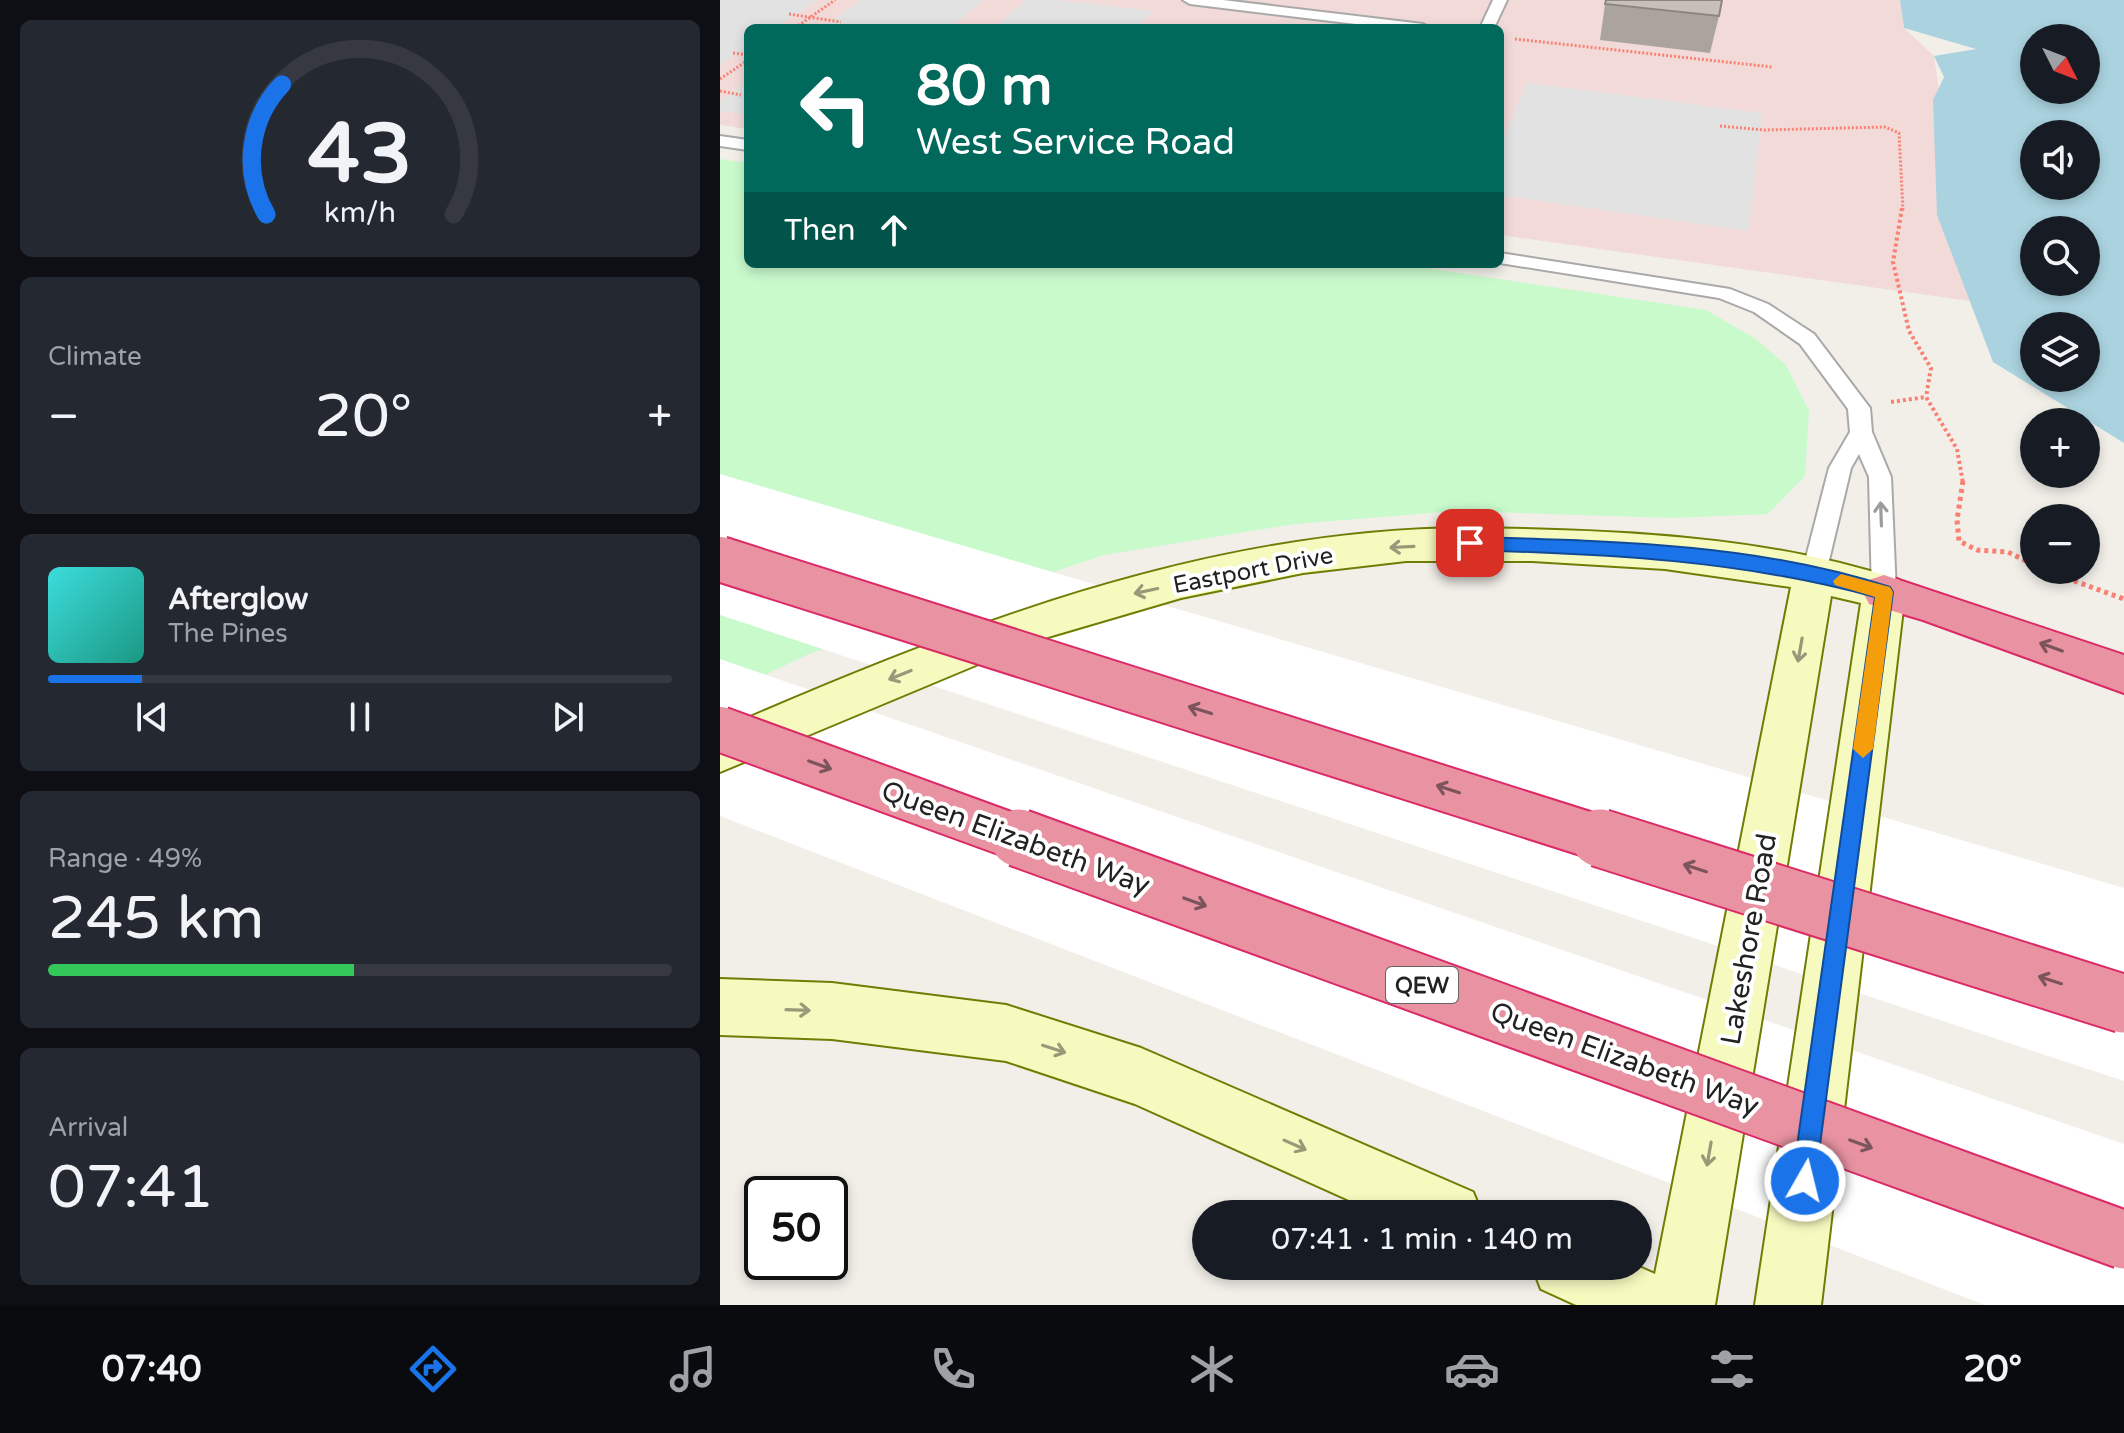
<!DOCTYPE html>
<meta charset="utf-8">
<style>
body{margin:0;font-family:"Varela Round",sans-serif;background:#242831;color:#f1f3f6;height:100vh;display:flex;flex-direction:column;font-size:30px;white-space:nowrap}
*{box-sizing:border-box;margin:0}
p{font-size:26px;color:#9ea1a6}
.icon{flex:none;width:44px;height:44px;fill:none;stroke:currentColor;stroke-width:2;stroke-linecap:round;stroke-linejoin:round}
.map{position:relative;flex:1;overflow:hidden}
.panel{display:flex;flex-direction:column;gap:20px;padding:20px;background:#0d0f14;width:720px}
.panel>*{flex:none}
.guide{position:absolute;left:24px;top:24px;width:760px;height:244px;border-radius:12px;box-shadow:0 4px 12px #0003;background:#00695c;color:#fff;overflow:hidden}
.needle{width:52px;rotate:132deg}
.tools{position:absolute;left:1300px;top:24px;display:grid;gap:16px}
.tools a{display:grid;place-items:center;width:80px;height:80px;border-radius:50%;background:#171b24;box-shadow:0 4px 12px #0003;font-size:40px}
.speed{position:absolute;left:24px;top:1176px;display:flex;gap:16px;font-size:40px;font-weight:700;text-align:center}
.speed>*{display:grid;place-content:center;width:104px;height:104px;border-radius:50%;background:#171b24;box-shadow:0 4px 12px #0003;line-height:1}
.speed .limit{border:4px solid #111;border-radius:12px;background:#fff;color:#111}
.pin{position:absolute;display:grid;place-items:center;width:68px;height:68px;color:#fff;margin:-34px;border-radius:16px;box-shadow:0 4px 12px #0006}
.me{position:absolute;width:88px;margin:-44px;rotate:8deg;stroke-linejoin:round;filter:drop-shadow(0 0 6px #0008)}
.turn{display:flex;align-items:center;gap:28px;height:168px;padding:0 40px;font-size:36px}
.turn .icon{width:104px;height:104px;stroke-width:2.5}
.turn b{display:block;font-size:56px;line-height:68px}
.then{display:flex;align-items:center;height:76px;padding:0 40px;background:#0003;gap:16px;font-size:30px}
.big{font-size:60px;font-weight:600;line-height:1.1}
.panel .widget{flex:1;display:flex;flex-direction:column;justify-content:center;gap:12px;min-width:0;padding:0 28px;border-radius:12px;background:#242831}
.panel .dial{align-items:center;gap:0}
.dial svg{height:208px;overflow:visible;fill:none;stroke:#363941;stroke-width:7;stroke-linecap:round;text-anchor:middle}
.dial text{fill:#f1f3f6;stroke:none}
.song{display:flex;align-items:center;gap:24px}
.cover{width:96px;height:96px;border-radius:12px;background:linear-gradient(135deg,hsl(180 70% 55%),hsl(170 70% 35%))}
.played{height:8px;border-radius:4px;background:linear-gradient(90deg,#1a73e8 15%,#363941 15%)}
.keys{display:flex;justify-content:space-around;direction:ltr}
.heat{display:flex;justify-content:space-between;align-items:center;font-size:44px;direction:ltr}
.charge{height:12px;border-radius:6px;background:linear-gradient(90deg,#34c759 49%,#363941 0)}
.trip{position:absolute;left:472px;top:1200px;width:460px;height:80px;border-radius:40px;background:#171b24;box-shadow:0 4px 12px #0003;font-weight:600;line-height:80px;text-align:center}
.tabs{display:flex;height:128px;justify-content:space-around;align-items:center;background:#090b0e;color:#9ea1a6}
.tabs .icon{width:56px;height:56px}
.tabs .on{color:#1a73e8}
.tabs b{font-size:36px;color:#f1f3f6}
main{display:flex;flex:1;min-height:0}
.map>svg:first-child{display:block}
</style>
<main>
<section class="panel">
<div class="widget dial"><svg viewBox="0 0 100 80">
<path d="M14 69A42 42 0 1 1 86 69"/>
<path d="M14 69A42 42 0 0 1 20 19" stroke="#1a73e8"/>
<text x="50" y="56" font-size="32" font-weight="700">43</text>
<text x="50" y="72" font-size="11">km/h</text>
</svg></div>
<div class="widget"><p>Climate</p>
<div class="heat"><a>−</a><b class="big">20°</b><a>+</a></div>
</div>
<div class="widget">
<div class="song"><i class="cover"></i><div><b>Afterglow</b><p>The Pines</p></div></div>
<div class="played"></div>
<div class="keys"><svg class="icon" aria-label="previous" viewBox="0 0 24 24"><path d="M18 5L8 12l10 7zM5 5v14"/></svg><svg class="icon" aria-label="pause" viewBox="0 0 24 24"><path d="M8 5v14M16 5v14"/></svg><svg class="icon" aria-label="next" viewBox="0 0 24 24"><path d="M6 5l10 7-10 7zM19 5v14"/></svg></div>
</div>
<div class="widget"><p>Range · 49%</p><b class="big">245 km</b><div class="charge"></div></div>
<div class="widget"><p>Arrival</p><b class="big">07:41</b></div>
</section>
<div class="map">
<svg width="1404" height="1305" viewBox="0 0 1404 1305">
<rect width="100%" height="100%" fill="#f2efe9"/>
<polygon fill="#f2dad9" points="0,0 1180,0 1184,28 1214,56 1250,301 780,235 780,28 28,28 28,129 0,125"/>
<polygon fill="#c8facc" points="0,159 28,163 28,264 679,264 986,310 1036,339 1066,365 1089,411 1085,476 1048,514 953,518 736,511 575,524 384,555 91,653 0,696"/>
<g fill="#e2e2e2">
<polygon points="0,0 97,0 56,28 28,28 28,47 0,65"/>
<polygon points="142,0 264,0 230,28 102,28"/>
<polygon points="306,0 339,0 433,11 416,28 274,28"/>
<polygon points="28,81 28,115 0,111 0,101"/>
<polygon points="807,83 1042,113 1029,231 780,195 780,147"/>
</g>
<path fill="#aad3df" fill-rule="evenodd" d="M1180 0H1404V443L1273 362 1217 215 1213 100 1224 77 1214 56 1256 49 1184 28ZM1314 38H1366V90H1314ZM1366 134V186H1314V134ZM1366 230V282H1314V230ZM1314 326H1366V378H1314Z"/>
<g fill="#fff">
<polygon points="0,474 1404,888 1404,1081 0,615"/>
<polygon points="0,659 1404,1144 1404,1305 1265,1305 0,816"/>
</g>
<g fill="none" stroke-linecap="round" stroke-linejoin="round">
<defs>
<g id="service">
<polygon points="463,0 503,0 703,24 710,28 669,28 470,4"/>
<polygon points="773,0 787,0 774,28 760,28"/>
<polygon points="0,136 28,140 28,150 0,146"/>
<polygon points="780,253 1010,289 1048,304 1094,334 1150,408 1152,432 1171,477 1176,592 1173,599 1164,602 1155,599 1152,592 1149,477 1139,454 1131,468 1106,573 1103,580 1094,583 1085,580 1082,573 1109,468 1130,432 1128,409 1080,344 1034,312 999,298 780,263"/>
</g>
<g id="secondary">
<path d="M749 528C892 530 1044 535 1179 580L1185 592 1101 1305H1035L1141 603 1111 596 995 1305H856L821 1289 812 1266H917L935 1274 1071 587 945 569 812 561H686L583 573 461 598 311 642 0 772V730C238 627 485 529 749 528Z"/>
<polygon points="0,979 112,983 286,1005 421,1048 753,1192 762,1214 660,1214 415,1104 286,1061 112,1039 0,1035"/>
</g>
<polygon id="motorway" points="1164,575 1404,655 1404,693 1203,620 1149,604 1143,592 1149,580"/>
</defs>
<use href="#service" stroke="#a9a9a9" stroke-width="4"/>
<use href="#secondary" stroke="#707d05" stroke-width="4"/>
<use href="#motorway" stroke="#dc2a67" stroke-width="4"/>
<g stroke="#fa8072" stroke-width="3" stroke-dasharray="2 2" stroke-linecap="butt">
<polyline points="69,14 121,22"/>
<polyline points="75,28 115,0"/>
<polyline points="795,39 1052,67"/>
<polyline points="13,53 28,55"/>
<polyline points="0,79 28,60"/>
<polyline points="0,91 21,95"/>
<polyline points="1000,126 1044,130 1165,127 1179,133 1183,210"/>
</g>
<g stroke="#fa8072" stroke-width="4" stroke-dasharray="3 3" stroke-linecap="butt">
<polyline points="1182,208 1173,262 1189,331 1211,368 1206,397"/>
<polyline points="1171,402 1206,397 1237,449 1243,483"/>
</g>
<g stroke="#fa8072" stroke-width="5" stroke-dasharray="4 4" stroke-linecap="butt">
<polyline points="1243,481 1237,520 1239,541 1257,550 1288,552 1314,565"/>
<polyline points="1324,570 1404,599"/>
</g>
<use href="#service" fill="#fff" fill-rule="evenodd"/>
<use href="#secondary" fill="#f7fabf" fill-rule="evenodd"/>
<use href="#motorway" fill="#e892a2" fill-rule="evenodd"/>
<defs>
<g id="motorway-bridge-far1">
<polyline points="0,559 886,840"/>
<polyline points="0,729 304,840"/>
</g>
<g id="motorway-bridge">
<polyline points="299,838 1404,1240"/>
<polyline points="880,838 1404,1004"/>
</g>
</defs>
<use href="#motorway-bridge-far1" stroke="#dc2a67" stroke-width="48" stroke-linecap="butt"/>
<use href="#motorway-bridge" stroke="#dc2a67" stroke-width="61" stroke-linecap="butt"/>
<use href="#motorway-bridge-far1" stroke="#e892a2" stroke-width="44"/>
<use href="#motorway-bridge" stroke="#e892a2" stroke-width="57"/>
</g>
<polygon fill="#aba49e" points="885,4 999,16 990,53 880,40"/>
<polygon fill="#c7bfb8" stroke="#8b8681" stroke-width="2" points="886,0 1002,0 999,16 885,4"/>
<defs><path id="oneway-shaft" d="M-6 0H5M1.5-3L5.5 0L1.5 3" fill="none" stroke-width="1.6" stroke-linecap="round" stroke-linejoin="round" transform="scale(2)"/></defs>
<use stroke="#9c9c9c" href="#oneway-shaft" transform="translate(1161 514) rotate(-92)"/>
<g stroke="#979978">
<use href="#oneway-shaft" transform="translate(682 547) rotate(177)"/>
<use href="#oneway-shaft" transform="translate(426 591) rotate(168)"/>
<use href="#oneway-shaft" transform="translate(1080 650) rotate(100)"/>
<use href="#oneway-shaft" transform="translate(180 675) rotate(158)"/>
<use href="#oneway-shaft" transform="translate(78 1010) rotate(2)"/>
<use href="#oneway-shaft" transform="translate(334 1049) rotate(18)"/>
<use href="#oneway-shaft" transform="translate(575 1145) rotate(24)"/>
<use href="#oneway-shaft" transform="translate(989 1154) rotate(100)"/>
</g>
<g stroke="#7b545c">
<use href="#oneway-shaft" transform="translate(1331 647) rotate(-160)"/>
<use href="#oneway-shaft" transform="translate(480 710) rotate(-163)"/>
<use href="#oneway-shaft" transform="translate(100 765) rotate(20)"/>
<use href="#oneway-shaft" transform="translate(728 789) rotate(-162)"/>
<use href="#oneway-shaft" transform="translate(975 868) rotate(-162)"/>
<use href="#oneway-shaft" transform="translate(475 902) rotate(20)"/>
<use href="#oneway-shaft" transform="translate(1330 980) rotate(-162)"/>
<use href="#oneway-shaft" transform="translate(1141 1144) rotate(20)"/>
</g>
<path fill="#1a73e8" stroke="#114b97" stroke-width="2" d="M750 537C890 541 1036 543 1170 587L1173 592 1094 1190 1085 1194 1076 1190 1072 1181 1155 597C1021 560 887 554 750 550L742 543Z"/>
<polygon fill="#f59e0b" points="1121,574 1170,587 1173,592 1153,749 1143,758 1133,749 1155,597 1115,585 1113,581"/>
<g text-anchor="middle" stroke-width="8" stroke-linejoin="round" paint-order="stroke">
<rect fill="#fff" stroke="#646464" stroke-width="2" x="666" y="967" width="72" height="36" rx="6"/>
<g font-size="22" font-weight="bold" fill="#222">
<text x="702" y="993">QEW</text>
</g>
<g font-size="24" fill="#222" stroke="#fff">
<text transform="translate(533 570) rotate(-11)" y="8">Eastport Drive</text>
</g>
<g font-size="28" fill="#222" stroke="#fff">
<text transform="translate(296 837) rotate(20)" y="10">Queen Elizabeth Way</text>
<text transform="translate(1028 939) rotate(-80)" y="10">Lakeshore Road</text>
<text transform="translate(905 1058) rotate(20)" y="10">Queen Elizabeth Way</text>
</g>
</g>
</svg>
<div class="tools">
<a><svg class="needle" viewBox="-14 -14 28 28"><path d="M0-13l5 13h-10z" fill="#e53935"/><path d="M0 13l5-13h-10z" fill="#9ea1a6"/></svg></a>
<a><svg class="icon" aria-label="sound" viewBox="0 0 24 24"><path d="M4 9h4l5-4v14l-5-4H4zM17 9q2 3 0 6"/></svg></a>
<a><svg class="icon" aria-label="search" viewBox="0 0 24 24"><circle cx="10" cy="10" r="6"/><path d="M15 15l6 6"/></svg></a>
<a><svg class="icon" aria-label="layers" viewBox="0 0 24 24"><path d="M12 4l9 5-9 5-9-5zM3 14l9 5 9-5"/></svg></a>
<a>+</a>
<a>−</a>
</div>
<div class="speed"><div class="limit">50</div></div>
<div class="pin" style="left:750px;top:543px;background:#d93025"><svg class="icon" aria-label="arrive" viewBox="0 0 24 24"><path d="M6 21V4h12l-3 4 3 4H6"/></svg></div>
<svg class="me" style="left:1085px;top:1181px" viewBox="-20 -20 40 40"><circle r="17" fill="#1a73e8" stroke="#fff" stroke-width="3"/><path d="M0-11L8 9 0 5-8 9z" fill="#fff"/></svg>
<div class="trip">07:41 · 1 min · 140 m</div>
<div class="guide">
<div class="turn"><svg class="icon" aria-label="left" viewBox="0 0 24 24"><path d="M17 20v-9H6M10 6l-5 5 5 5"/></svg><div><b>80 m</b>West Service Road</div></div>
<div class="then">Then<svg class="icon" aria-label="ahead" viewBox="0 0 24 24"><path d="M12 20V5M6 11l6-6 6 6"/></svg></div>
</div>
</div>
</main>
<nav class="tabs">
<b>07:40</b>
<svg class="icon on" aria-label="directions" viewBox="0 0 24 24"><path d="M12 3l9 9-9 9-9-9zM9 14v-3h6M13 9l2 2-2 2"/></svg>
<svg class="icon" aria-label="music" viewBox="0 0 24 24"><path d="M9 18V5l10-2v13"/><circle cx="6" cy="18" r="3"/><circle cx="16" cy="16" r="3"/></svg>
<svg class="icon" aria-label="phone" viewBox="0 0 24 24"><path d="M5 4h4l2 5-3 2q2 4 5 5l2-3 5 2v4C11 20 4 13 5 4z"/></svg>
<svg class="icon" aria-label="climate" viewBox="0 0 24 24"><path d="M12 3v18M4 7l16 10M4 17L20 7"/></svg>
<svg class="icon" aria-label="car" viewBox="0 0 24 24"><path d="M5 17H2v-5l4-1 3-4h7l3 4 3 1v5h-3M9 17h6M6 11h13"/><circle cx="7" cy="17" r="2"/><circle cx="17" cy="17" r="2"/></svg>
<svg class="icon" aria-label="filters" viewBox="0 0 24 24"><path d="M4 7h16M4 17h16"/><circle cx="9" cy="7" r="2"/><circle cx="15" cy="17" r="2"/></svg>
<b>20°</b>
</nav>
